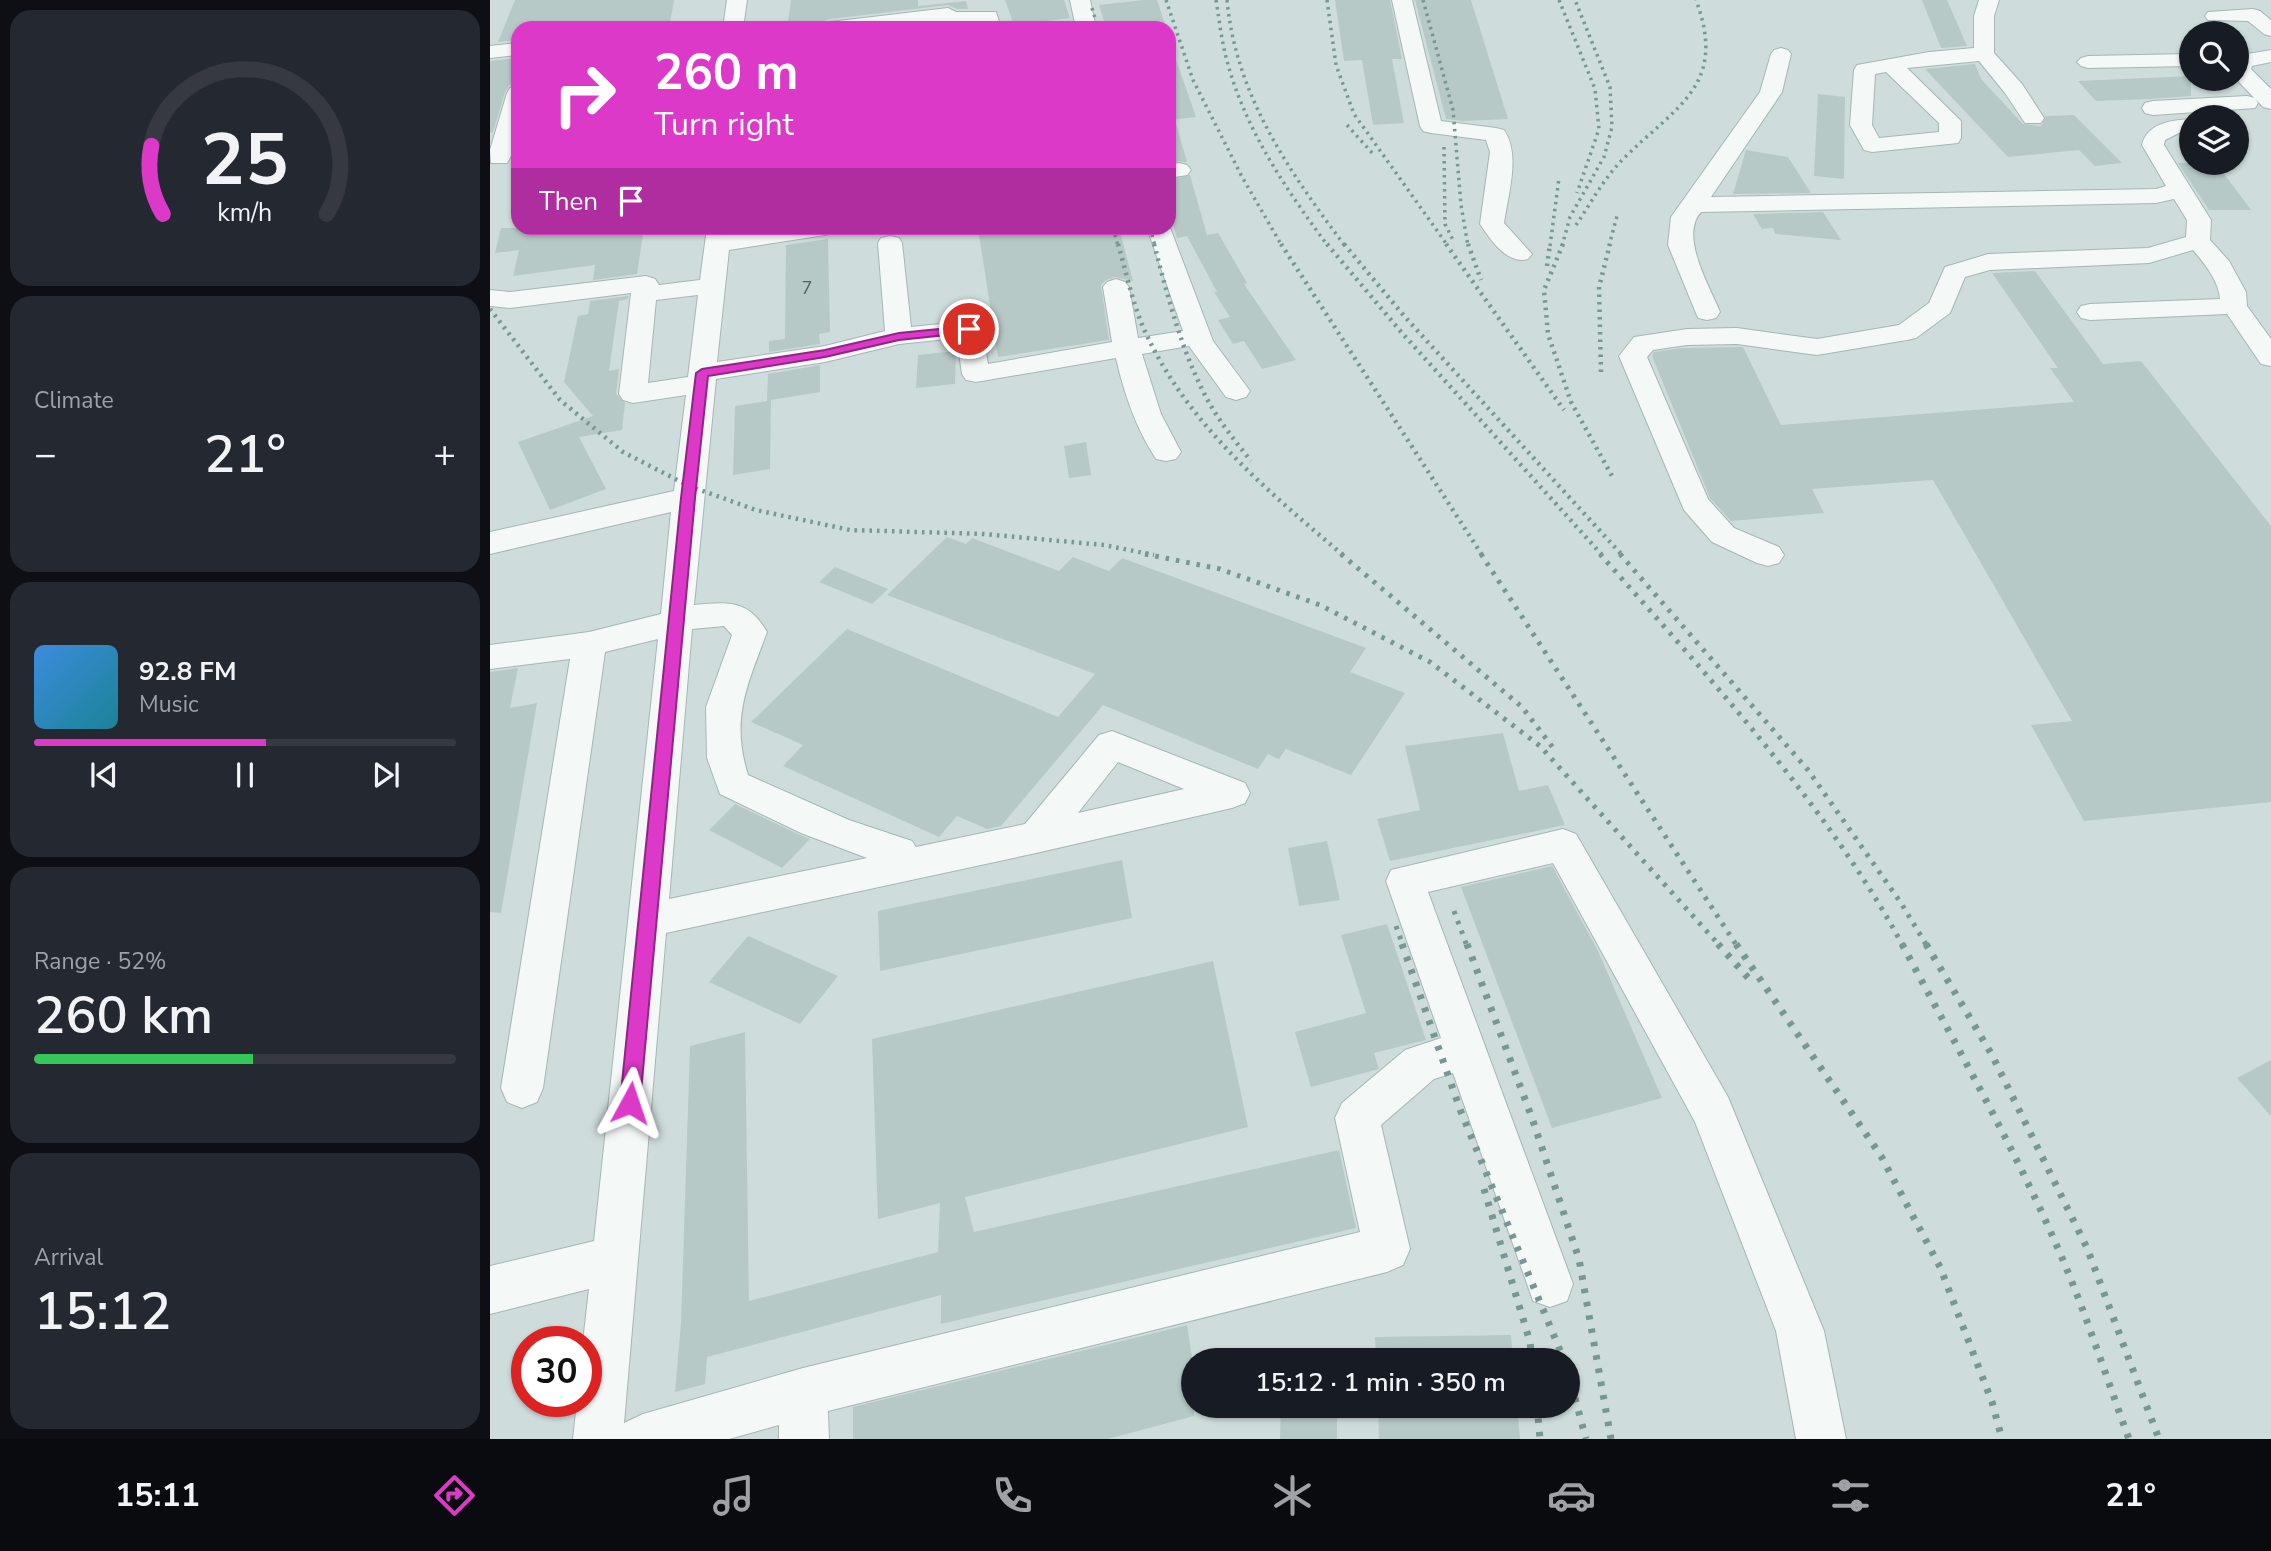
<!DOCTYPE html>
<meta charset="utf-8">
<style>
body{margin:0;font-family:"Nunito Sans",sans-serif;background:#242831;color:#f1f3f6;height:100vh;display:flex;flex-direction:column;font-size:26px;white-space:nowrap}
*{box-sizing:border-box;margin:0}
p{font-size:23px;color:#9ea1a6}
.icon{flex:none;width:38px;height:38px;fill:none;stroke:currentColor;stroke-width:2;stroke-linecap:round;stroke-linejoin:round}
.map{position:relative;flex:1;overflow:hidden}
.sheet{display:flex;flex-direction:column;gap:10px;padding:10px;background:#0d0f14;width:490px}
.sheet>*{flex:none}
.guide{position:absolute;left:21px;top:21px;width:665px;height:214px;border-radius:21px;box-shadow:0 2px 5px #0004;background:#dd39c9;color:#fff;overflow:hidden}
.tools{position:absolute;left:1689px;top:21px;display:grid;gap:14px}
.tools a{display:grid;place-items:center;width:70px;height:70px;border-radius:50%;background:#171b24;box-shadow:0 2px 5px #0004;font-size:35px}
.speed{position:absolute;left:21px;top:1326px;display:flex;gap:14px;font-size:35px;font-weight:700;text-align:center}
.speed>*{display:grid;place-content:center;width:91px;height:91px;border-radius:50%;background:#171b24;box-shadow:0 2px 5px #0004;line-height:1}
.speed .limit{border:10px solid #d22;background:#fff;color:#111}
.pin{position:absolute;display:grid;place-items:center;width:60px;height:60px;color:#fff;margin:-30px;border:4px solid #fff;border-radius:50%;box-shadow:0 2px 7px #0007}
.me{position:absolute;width:77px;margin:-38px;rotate:5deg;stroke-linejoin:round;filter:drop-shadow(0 0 5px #0008)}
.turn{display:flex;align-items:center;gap:24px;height:147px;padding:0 28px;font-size:32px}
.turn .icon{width:91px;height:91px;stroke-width:2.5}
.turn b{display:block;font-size:49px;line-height:60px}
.then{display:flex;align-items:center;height:66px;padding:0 28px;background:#0003;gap:14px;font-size:26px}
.big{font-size:52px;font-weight:600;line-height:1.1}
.sheet .tile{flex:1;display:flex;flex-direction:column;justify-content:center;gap:10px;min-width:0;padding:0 24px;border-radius:21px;background:#242831}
.sheet .dial{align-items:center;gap:0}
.dial svg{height:182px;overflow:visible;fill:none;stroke:#363941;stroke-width:7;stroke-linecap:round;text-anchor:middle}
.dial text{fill:#f1f3f6;stroke:none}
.song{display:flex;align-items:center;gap:21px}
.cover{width:84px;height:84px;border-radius:10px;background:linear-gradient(135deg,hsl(210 70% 55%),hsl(190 70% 35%))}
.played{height:7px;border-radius:4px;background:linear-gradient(90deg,#dd39c9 55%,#363941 55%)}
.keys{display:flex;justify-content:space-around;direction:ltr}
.heat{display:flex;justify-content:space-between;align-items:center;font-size:38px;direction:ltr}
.charge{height:10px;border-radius:5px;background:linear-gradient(90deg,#34c759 52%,#363941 0)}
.trip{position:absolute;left:691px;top:1348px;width:399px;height:70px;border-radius:35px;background:#171b24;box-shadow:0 2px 5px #0004;font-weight:600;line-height:70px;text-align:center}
.tabs{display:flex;height:112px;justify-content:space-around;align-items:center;background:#090b0e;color:#9ea1a6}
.tabs .icon{width:49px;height:49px}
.tabs .active{color:#dd39c9}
.tabs b{font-size:32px;color:#f1f3f6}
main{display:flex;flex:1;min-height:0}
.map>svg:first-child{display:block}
</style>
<main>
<section class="sheet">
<div class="tile dial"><svg viewBox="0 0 100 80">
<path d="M14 69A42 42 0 1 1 86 69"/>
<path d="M14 69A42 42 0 0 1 9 39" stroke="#dd39c9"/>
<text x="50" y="56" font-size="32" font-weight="700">25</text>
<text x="50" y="72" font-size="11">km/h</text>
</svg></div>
<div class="tile"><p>Climate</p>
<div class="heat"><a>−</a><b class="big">21°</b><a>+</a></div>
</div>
<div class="tile">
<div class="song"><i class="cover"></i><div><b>92.8 FM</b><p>Music</p></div></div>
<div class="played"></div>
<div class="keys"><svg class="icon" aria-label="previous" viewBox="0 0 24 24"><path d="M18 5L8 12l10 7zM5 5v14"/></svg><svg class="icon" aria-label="pause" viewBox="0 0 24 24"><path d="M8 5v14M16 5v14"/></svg><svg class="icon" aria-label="next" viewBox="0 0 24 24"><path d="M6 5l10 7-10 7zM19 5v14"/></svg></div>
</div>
<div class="tile"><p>Range · 52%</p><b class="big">260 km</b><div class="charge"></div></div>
<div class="tile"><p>Arrival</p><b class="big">15:12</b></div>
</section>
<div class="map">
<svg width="1781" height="1439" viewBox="0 0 1781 1439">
<rect width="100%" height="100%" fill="#e1ebea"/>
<path fill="#cedddc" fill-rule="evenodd" d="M0 0H1781V1439H0ZM28 28H679V228H28ZM1701 33H1746V79H1701ZM1701 117H1746V163H1701ZM37 1342H96V1402H37ZM704 1360H1078V1405H704Z"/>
<g fill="#b7c9c7">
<polygon points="25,0 184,0 179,28 28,28 28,40 8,42"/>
<polygon points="301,0 428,0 428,6 476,1 478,9 467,9 458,5 340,19 331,22 327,28 297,28"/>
<polygon points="515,0 574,0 580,18 524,25"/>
<polygon points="654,0 667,0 676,28 616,28 609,5"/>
<polygon points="845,0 900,0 912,59 902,59 914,123 883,125 872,60 854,61"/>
<polygon points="925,0 981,0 1018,119 972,121 956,119"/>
<polygon points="1432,0 1457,0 1477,46 1451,48"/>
<polygon points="682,48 706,117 679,120 679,49"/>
<polygon points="28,58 28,84 19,85 15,92 3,132 0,133 0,61"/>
<polygon points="1485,64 1491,79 1533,124 1551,126 1556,116 1584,115 1632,163 1605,166 1589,150 1518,157 1435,69"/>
<polygon points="1701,76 1701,96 1660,99 1606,101 1588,81"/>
<polygon points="1328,94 1355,97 1354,179 1324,176"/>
<polygon points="685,120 697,162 679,161 679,121"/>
<polygon points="1256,150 1298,157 1321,193 1243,194"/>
<polygon points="1688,163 1726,163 1761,210 1719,210"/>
<polygon points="700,175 717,235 728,233 757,283 754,284 806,360 772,369 754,341 743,344 728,320 740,317 724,292 727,292 697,236 687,238 679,212 679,180"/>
<polygon points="1333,212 1351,240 1285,234 1283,228 1272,229 1263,214"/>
<polygon points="11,228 154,228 147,274 103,280 105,265 23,276 29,250 5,253"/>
<polygon points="488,228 629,228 643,281 625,277 616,280 611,285 619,340 508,357"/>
<polygon points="338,239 340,332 329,334 330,344 279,352 279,341 295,339 296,245"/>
<polygon points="1545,271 1613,364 1651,361 1781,526 1781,802 1594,821 1541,725 1582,721 1443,480 1322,489 1334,513 1241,521 1220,498 1162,356 1164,352 1192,348 1253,347 1291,425 1584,402 1560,368 1568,368 1502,273"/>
<polygon points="138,296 138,299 129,301 119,371 129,369 126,394 135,403 132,430 89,437 116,489 60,510 28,442 103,416 74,382 88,316 98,314 100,301"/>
<polygon points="466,351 465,384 426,388 428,355"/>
<polygon points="330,365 330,392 281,400 280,469 243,475 245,406 277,401 278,374"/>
<polygon points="596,442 601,475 579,478 574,446"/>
<polygon points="457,537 476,544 482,538 569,571 583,557 619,571 632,558 876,648 860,672 915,693 861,775 796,749 789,759 778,754 768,769 613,705 511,826 497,829 467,816 449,837 293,766 313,745 261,722 357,629 568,717 605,674 397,595"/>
<polygon points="345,567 398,589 382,604 329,582"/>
<polygon points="28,668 20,708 47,703 11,913 0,912 0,672"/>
<polygon points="1013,733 1029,791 1058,785 1075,825 900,861 887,819 930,810 915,746"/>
<polygon points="245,804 310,835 320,839 292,868 219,830"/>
<polygon points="837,841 850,900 809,906 798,848"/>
<polygon points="632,860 642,918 390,971 388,911"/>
<polygon points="1062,866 1108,951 1172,1098 1062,1128 971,887"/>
<polygon points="897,924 936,1040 884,1053 889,1069 821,1087 805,1032 876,1013 851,935"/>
<polygon points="258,936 348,976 310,1024 219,982"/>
<polygon points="723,961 758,1127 475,1197 484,1232 849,1150 866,1228 451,1324 451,1295 217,1357 215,1384 185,1392 191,1323 200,1046 255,1032 259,1301 448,1252 450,1203 388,1219 382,1039"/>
<polygon points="1781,1060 1781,1116 1747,1078"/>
<polygon points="697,1325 704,1370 704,1416 618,1439 363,1439 363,1407"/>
<polygon points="1021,1335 1023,1360 886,1360 885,1337"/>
<polygon points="791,1405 847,1405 847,1439 790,1439"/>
<polygon points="888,1405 1027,1405 1030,1439 889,1439"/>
</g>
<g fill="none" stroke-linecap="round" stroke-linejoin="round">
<defs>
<g id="minor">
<polygon points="237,0 257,0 253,28 233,28"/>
<polygon points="580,0 600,0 606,28 586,28"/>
<path d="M902 0H922L951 121 1006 128 1014 130C1031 154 1018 195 1014 223L1042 254 1038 259C1017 265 1001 240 990 224L1000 152 996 140 941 133 933 131 930 126Z"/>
<path d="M1489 0H1509L1504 16V53L1532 84 1554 118 1551 123H1535L1515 93 1489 61 1417 68 1471 121V138L1468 143 1382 152 1374 150 1360 125 1364 70 1367 65 1439 52 1484 48V16ZM1396 72 1449 123V132L1389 138 1382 125 1385 74Z"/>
<polygon points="458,8 466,12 506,12 511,28 491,28 490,22 459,24 451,21 391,28 330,28 333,24 340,22"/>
<polygon points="1763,9 1770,11 1781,20 1781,36 1774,34 1758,21 1718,20 1715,16 1718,12"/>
<polygon points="28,43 28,55 0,58 0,46"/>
<path d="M1291 48 1298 50 1301 54 1292 92 1221 197 1666 189 1676 186 1652 145C1657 123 1682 120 1701 119V133H1689L1675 140 1674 145 1721 220 1720 240 1739 261 1756 292 1757 306 1781 339V366L1771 364 1737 314 1600 320 1591 318 1587 312 1591 306 1600 304 1730 299C1729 281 1714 263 1703 250L1659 263 1500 270 1475 277 1460 313 1426 338 1417 340 1327 355 1247 344 1197 345 1163 350 1157 357 1218 499 1244 528 1289 547 1294 555 1289 563 1278 566 1267 563 1222 542 1194 510 1129 356 1144 337 1197 329 1247 328 1327 339 1409 325 1439 303 1455 267 1498 254 1658 248 1696 237 1697 220 1684 199 1666 203 1211 212C1189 236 1220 287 1230 312L1226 318 1217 320 1208 318 1178 245 1181 217 1270 92 1281 54 1284 50Z"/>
<polygon points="1781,50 1781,62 1762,66 1761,69 1781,89 1781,109 1773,107 1746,79 1746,56"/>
<polygon points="1701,54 1701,66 1598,68 1591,66 1587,62 1591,58 1598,56"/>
<path d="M28 86C28 111 32 141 17 163H1L0 150 17 93 20 88Z"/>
<polygon points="1757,96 1765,98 1768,103 1765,108 1663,115 1655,113 1652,108 1655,103 1663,101"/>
<polygon points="689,163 697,165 701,170 697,175 679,178 679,164"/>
<path d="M679 225 723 341 760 391 756 397 746 400 736 397 699 346 652 354 671 414 691 452 686 459 676 461 666 459C646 428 634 394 626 358L486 382 476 380 472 374 467 338 409 344 335 362 226 379 204 605C238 602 258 599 277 632 258 684 240 718 258 775L359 820 422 841 426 847 535 824 609 735 622 731 755 783 760 793 755 803 742 808 546 853 176 933 134 1423 153 1414 313 1368 870 1232 845 1118 852 1103 915 1050 951 1038 896 881 901 870 1073 829 1086 834 1238 1097 1334 1331 1356 1439H1306L1286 1331 1205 1122 1063 863 938 892 1083 1284 1077 1301 1060 1307 1043 1301 963 1073 944 1079 891 1125 920 1249 913 1265 897 1272 338 1411 339 1439H289V1425L239 1439H83L87 1402H96V1342H93L99 1289 0 1314V1266L104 1241 168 639 115 652 53 1088 47 1102 32 1108 17 1102 11 1088 80 659 0 669V645L99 632 171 614 181 512 0 554V532L184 491 196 395 143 403 133 400 129 394 141 293 20 308 0 306V290L20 292 156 276 165 279 169 285 210 280 217 228H241V235L288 228H347L344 233 335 235 239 250 227 362 335 346 395 331 388 243 391 238 400 236 409 238 412 243 421 327 479 321 488 323 492 329 498 364 622 342 613 287 617 282 626 279 635 282 639 287 648 338 693 331 657 228H679ZM208 295 198 377 158 383 166 300ZM234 626 242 635 216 707 217 758 230 794 311 833 377 858 179 899 202 629ZM628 762 694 789 588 813Z"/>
</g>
</defs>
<use href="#minor" stroke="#a5b6b4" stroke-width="2"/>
<use href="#minor" fill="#f4f9f8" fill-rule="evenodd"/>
<g stroke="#789693" stroke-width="3.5" stroke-dasharray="2.5 4.5" stroke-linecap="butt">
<polyline points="676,0 703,80 751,175 792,246"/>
<path d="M726 0C729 18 731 36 735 53 752 125 795 188 838 246"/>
<path d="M737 0C746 96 799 171 855 246"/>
<polyline points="837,0 846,65 864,114 958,246"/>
<polyline points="933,0 963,110 971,205 978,246"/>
<polyline points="1069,0 1105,89 1109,129 1087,193"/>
<polyline points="602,8 608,28"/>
<polyline points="857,125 884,155"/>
<polyline points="954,147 955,224 964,242"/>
<path d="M1086 225C1101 203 1114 178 1133 159 1186 106 1238 86 1206 0"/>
<polyline points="623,228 628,246"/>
<polyline points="660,228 665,246"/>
<polyline points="1060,246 1069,178"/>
<polyline points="1072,246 1080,217 1114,157 1122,127 1120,87 1085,0"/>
<polyline points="1119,246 1127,216"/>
</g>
<g stroke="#789693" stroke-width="4.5" stroke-dasharray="2.5 5" stroke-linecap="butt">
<path d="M628 244C636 271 642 301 653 327 695 422 775 489 853 555"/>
<path d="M664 244C678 297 691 350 717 399 729 421 745 441 761 461"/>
<polyline points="791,244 992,555"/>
<polyline points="837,244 912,333 1112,555"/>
<polyline points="854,244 915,317 1132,555"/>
<polyline points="956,244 1074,410"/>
<polyline points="978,244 991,280"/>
<polyline points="1073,244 1054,290 1058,334 1081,402 1122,476"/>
<polyline points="1057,266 1060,244"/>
<polyline points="0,309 70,400 133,452 199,486 266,510 360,530 494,534 614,545 664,555"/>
<polyline points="1111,372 1109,287 1120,244"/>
</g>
<g stroke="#789693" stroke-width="5" stroke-dasharray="3.5 7" stroke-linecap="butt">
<polyline points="655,554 730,569 830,605 940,662 1050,746 1230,946"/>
<polyline points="851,554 1032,707 1064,749"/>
<polyline points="991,554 1247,946"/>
<path d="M1110 554C1215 673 1338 806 1413 946"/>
<polyline points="1130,554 1318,770 1411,903 1437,946"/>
<polyline points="964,911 977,946"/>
<polyline points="906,926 913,946"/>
</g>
<g stroke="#789693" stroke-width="7" stroke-dasharray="4.5 9" stroke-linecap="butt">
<polyline points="912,944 971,1112 1074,1360"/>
<polyline points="977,944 1042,1118 1089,1259 1121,1439"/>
<polyline points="1228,944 1260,980"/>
<polyline points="1246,944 1391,1156 1450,1267 1502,1402 1512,1439"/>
<path d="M1412 944C1465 1044 1521 1141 1566 1244 1594 1307 1615 1374 1639 1439"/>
<polyline points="1436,944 1502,1055 1597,1248 1669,1439"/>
<polyline points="994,1189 1040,1342 1042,1360"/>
<polyline points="1078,1372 1096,1439"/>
<polyline points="1047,1405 1050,1439"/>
</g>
</g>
<polygon fill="#dd39c9" stroke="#902583" stroke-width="2" points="479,326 484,327 484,332 409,340 335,357 218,376 205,498 150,1103 147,1109 140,1112 133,1109 130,1103 191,498 206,373 212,369 335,350 409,333"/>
<g text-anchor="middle" stroke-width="5" stroke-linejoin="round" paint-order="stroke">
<g font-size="18" fill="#4b6563">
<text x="317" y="294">7</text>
</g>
</g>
</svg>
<div class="tools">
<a><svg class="icon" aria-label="search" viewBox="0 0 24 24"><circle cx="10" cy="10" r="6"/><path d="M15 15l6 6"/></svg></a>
<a><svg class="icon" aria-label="layers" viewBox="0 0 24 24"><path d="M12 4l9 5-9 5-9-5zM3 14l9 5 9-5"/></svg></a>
</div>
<div class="speed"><div class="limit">30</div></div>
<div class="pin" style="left:479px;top:329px;background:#d93025"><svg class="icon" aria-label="arrive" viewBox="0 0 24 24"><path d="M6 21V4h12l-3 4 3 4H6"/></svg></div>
<svg class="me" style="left:140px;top:1103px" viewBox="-20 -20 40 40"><path d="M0-17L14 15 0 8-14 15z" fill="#dd39c9" stroke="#fff" stroke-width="4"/></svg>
<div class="trip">15:12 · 1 min · 350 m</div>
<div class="guide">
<div class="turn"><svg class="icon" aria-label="right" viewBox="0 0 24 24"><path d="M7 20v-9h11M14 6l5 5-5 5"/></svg><div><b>260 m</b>Turn right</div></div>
<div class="then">Then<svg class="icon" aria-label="arrive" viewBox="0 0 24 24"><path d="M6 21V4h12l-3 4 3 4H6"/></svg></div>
</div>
</div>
</main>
<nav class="tabs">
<b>15:11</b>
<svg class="icon active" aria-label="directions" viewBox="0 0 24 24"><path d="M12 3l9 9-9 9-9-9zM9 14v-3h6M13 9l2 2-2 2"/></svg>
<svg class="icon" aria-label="music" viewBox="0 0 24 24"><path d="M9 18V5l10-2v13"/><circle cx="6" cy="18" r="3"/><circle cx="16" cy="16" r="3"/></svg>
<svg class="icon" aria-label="phone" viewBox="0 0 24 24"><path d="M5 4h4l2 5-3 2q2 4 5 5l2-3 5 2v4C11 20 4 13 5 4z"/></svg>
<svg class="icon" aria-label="climate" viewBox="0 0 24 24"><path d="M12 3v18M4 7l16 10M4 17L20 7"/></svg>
<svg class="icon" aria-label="car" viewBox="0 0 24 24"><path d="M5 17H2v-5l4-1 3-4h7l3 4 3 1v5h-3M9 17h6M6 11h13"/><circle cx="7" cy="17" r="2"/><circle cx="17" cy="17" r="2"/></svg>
<svg class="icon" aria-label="filters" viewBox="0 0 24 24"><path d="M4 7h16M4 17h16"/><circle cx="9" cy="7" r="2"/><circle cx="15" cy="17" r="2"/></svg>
<b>21°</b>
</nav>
